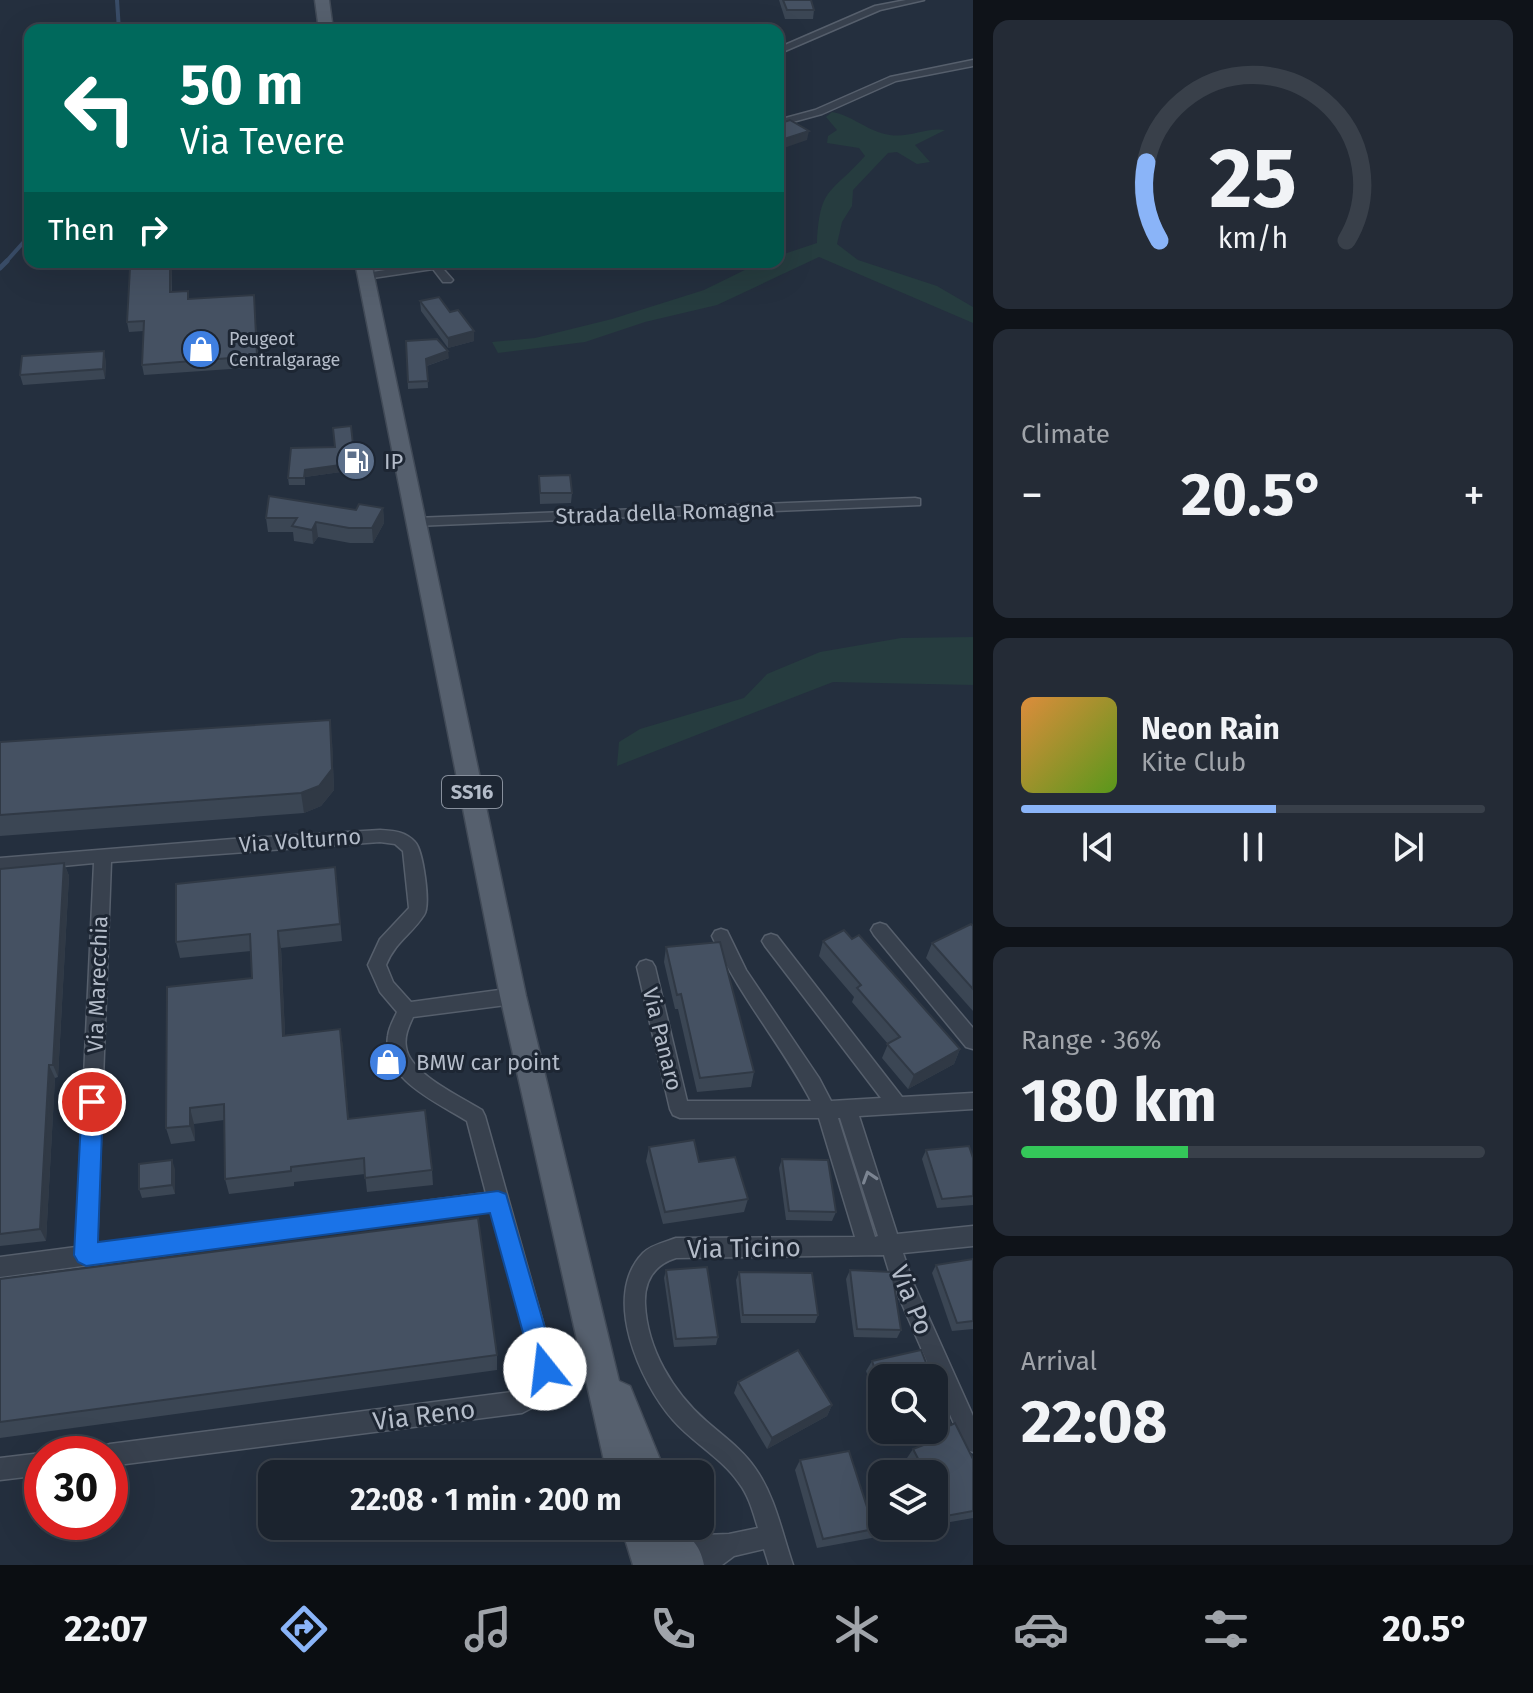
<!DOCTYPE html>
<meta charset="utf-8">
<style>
body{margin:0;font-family:"Fira Sans",sans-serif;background:#242b36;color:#f1f3f6;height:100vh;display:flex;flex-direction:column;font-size:30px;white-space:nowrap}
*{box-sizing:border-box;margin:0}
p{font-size:26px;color:#a0a4aa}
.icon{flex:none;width:44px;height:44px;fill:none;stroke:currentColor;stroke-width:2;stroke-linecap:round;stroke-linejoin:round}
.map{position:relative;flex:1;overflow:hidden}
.drawer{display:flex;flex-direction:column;gap:20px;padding:20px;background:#0f1319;width:560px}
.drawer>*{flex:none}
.top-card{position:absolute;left:24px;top:24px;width:760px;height:244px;border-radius:16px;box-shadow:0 8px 32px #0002,0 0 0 2px #39404a;background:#00695c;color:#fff;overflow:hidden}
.fabs{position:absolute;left:868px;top:1364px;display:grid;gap:16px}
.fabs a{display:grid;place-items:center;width:80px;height:80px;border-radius:16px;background:#1b232e;box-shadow:0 8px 32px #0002,0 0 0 2px #39404a;font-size:40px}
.speed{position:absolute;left:24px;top:1436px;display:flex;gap:16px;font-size:40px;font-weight:700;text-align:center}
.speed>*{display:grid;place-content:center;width:104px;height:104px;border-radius:50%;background:#1b232e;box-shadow:0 8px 32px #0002,0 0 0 2px #39404a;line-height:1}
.speed .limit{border:12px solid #d22;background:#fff;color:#111}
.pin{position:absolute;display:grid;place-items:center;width:68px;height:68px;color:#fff;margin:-34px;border:4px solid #fff;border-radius:50%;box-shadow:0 2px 8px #0007}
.me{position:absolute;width:88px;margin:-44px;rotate:344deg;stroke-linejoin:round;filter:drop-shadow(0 0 6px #0008)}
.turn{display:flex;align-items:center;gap:28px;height:168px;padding:0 24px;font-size:36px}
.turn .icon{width:104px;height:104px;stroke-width:2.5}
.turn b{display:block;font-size:56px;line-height:68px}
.then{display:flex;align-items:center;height:76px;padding:0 24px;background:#0003;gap:16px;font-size:30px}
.big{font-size:60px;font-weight:700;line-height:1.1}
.drawer .widget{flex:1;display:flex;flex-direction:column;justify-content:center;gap:12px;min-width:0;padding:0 28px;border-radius:16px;background:#242b36}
.drawer .dial{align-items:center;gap:0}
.dial svg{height:208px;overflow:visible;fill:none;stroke:#39404a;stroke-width:7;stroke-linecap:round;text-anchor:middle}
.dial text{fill:#f1f3f6;stroke:none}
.song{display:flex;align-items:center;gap:24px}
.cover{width:96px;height:96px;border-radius:12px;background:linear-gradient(135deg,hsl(30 70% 55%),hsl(90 70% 35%))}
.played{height:8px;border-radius:4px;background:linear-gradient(90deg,#8ab4f8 55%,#39404a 55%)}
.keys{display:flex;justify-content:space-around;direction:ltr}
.heat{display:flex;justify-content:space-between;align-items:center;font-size:44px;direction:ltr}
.charge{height:12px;border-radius:6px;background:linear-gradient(90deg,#34c759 36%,#39404a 0)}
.trip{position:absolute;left:258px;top:1460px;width:456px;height:80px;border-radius:16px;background:#1b232e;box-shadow:0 8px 32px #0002,0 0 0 2px #39404a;font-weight:700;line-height:80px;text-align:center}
.tabs{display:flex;height:128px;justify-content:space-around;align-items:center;background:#0b0e12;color:#a0a4aa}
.tabs .icon{width:56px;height:56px}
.tabs .active{color:#8ab4f8}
.tabs b{font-size:36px;color:#f1f3f6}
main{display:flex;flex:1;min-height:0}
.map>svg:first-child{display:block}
</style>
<main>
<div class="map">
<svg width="973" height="1565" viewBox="0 0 973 1565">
<rect width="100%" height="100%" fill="#242f3e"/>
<g fill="#263c3f">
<path d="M832 112C852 115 868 132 890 135 910 138 926 127 945 130L915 145 930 162 917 164 897 152 888 153 853 190 852 206 842 222 837 244 858 260 937 286 973 307V323L819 257 717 305 645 322 585 342 498 353 492 342 535 338 612 319 704 290 761 262H778V256L817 243C820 186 830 195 865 156L859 148 827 143 828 136 837 130 826 117Z"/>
<polygon points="973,637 973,685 833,682 617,766 619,742 640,729 744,698 767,674 820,652 901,638"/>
</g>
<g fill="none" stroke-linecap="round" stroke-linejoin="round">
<g stroke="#394c67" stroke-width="4">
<polyline points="117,0 119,30"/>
<polyline points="5,263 30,235"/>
</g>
<polyline stroke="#394c67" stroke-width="5" points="0,268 7,261"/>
<defs>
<g id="minor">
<polygon points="906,0 924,0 880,10 778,54 778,48 875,6"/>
<polygon points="973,60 973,66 896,81 822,114 778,126 778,120 815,110 890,77"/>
<polygon points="437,262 453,280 451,282 443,282 433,269 366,279 360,276 366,273"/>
<polygon points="915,498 920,499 920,505 415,526 408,522 415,518"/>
<path d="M380 830C394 831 405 831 415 842 423 850 431 905 424 915 411 935 396 941 386 965L393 982 411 1002 513 988 519 991 522 996 519 1001 513 1004 413 1017C409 1026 404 1036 406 1047 409 1073 461 1097 482 1110L485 1116 556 1369 549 1399 522 1413 110 1466V1454H99L102 1447 110 1444 519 1391 531 1384 534 1369 491 1211 0 1277V1257L76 1247 94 863 0 872V858L233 839ZM380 842 395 844 403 851 409 908 380 939 368 965 380 992 397 1012C394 1019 389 1027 388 1036 381 1079 437 1102 467 1121L486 1193 97 1244 111 862Z"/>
<polygon points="880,923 886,925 973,1028 973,1049 966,1047 874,935 871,930 874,925"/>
<path d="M721 929 727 931 746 970 819 1078 831 1101 881 1098 765 946 762 941 765 936 771 934 777 936 902 1097 973 1093V1109L859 1116 897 1234 973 1226V1246L903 1253 912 1280 973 1416V1452L965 1449 892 1281 884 1255 676 1258C654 1265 644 1281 645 1304 647 1349 673 1392 706 1421 723 1436 742 1449 755 1468 775 1496 782 1533 793 1565H769L764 1549 734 1556 722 1565H691L694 1559 677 1560 669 1556 665 1548 669 1540 677 1536 729 1534 758 1528C753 1512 749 1496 739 1483 722 1458 693 1443 673 1420 640 1382 601 1296 643 1253 651 1245 665 1242 676 1238L855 1237 819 1118H680L673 1115 670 1109 637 967 640 962 646 960 652 962 655 967 687 1101H811C781 1044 739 996 712 936L715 931ZM838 1118H840L878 1236 875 1237Z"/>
<polygon points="42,1453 45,1454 42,1454 42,1475 0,1480 0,1458"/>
</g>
<g id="primary">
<polygon points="315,0 329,0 333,30 319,30"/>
<polygon points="355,262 371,262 526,996 619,1381 630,1386 666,1474 607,1474 500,996"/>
<path d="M621 1526H655L657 1531C682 1524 700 1541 704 1565H633Z"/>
</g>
</defs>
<use href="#minor" stroke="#565f6c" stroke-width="3"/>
<use href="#primary" stroke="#414a57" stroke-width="3"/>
<use href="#minor" fill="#38414e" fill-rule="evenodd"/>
<use href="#primary" fill="#56606e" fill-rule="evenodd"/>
</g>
<g fill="#3b4654">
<polygon points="779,0 811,0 814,10 813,19 785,19"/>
<polygon points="153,262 191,262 191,266 172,267 172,292 188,291 189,299 254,295 259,367 144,375 142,365 144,331 129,332 127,322 153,266"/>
<polygon points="420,301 450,312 474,341 448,348 421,311"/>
<polygon points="406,341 449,358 427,366 428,388 408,389"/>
<polygon points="106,361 105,379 23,385 20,375"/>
<polygon points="335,447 355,470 305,477 305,485 289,485 288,478"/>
<polygon points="539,476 572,493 571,503 540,504"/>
<polygon points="383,508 384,523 373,543 350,543 318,537 313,544 294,541 293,532 268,532 266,518"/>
<polygon points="332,741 334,790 321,806 304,813 0,836 0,742"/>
<polygon points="64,863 69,876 58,1077 55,1078 46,1241 0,1246 0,869"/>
<polygon points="337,884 342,941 281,948 285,1035 340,1029 348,1118 432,1170 433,1185 367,1192 365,1174 294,1182 294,1186 229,1194 225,1179 224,1120 194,1124 195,1141 171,1144 166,1128 252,978 251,951 180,958 176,942"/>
<polygon points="973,926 973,1011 926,958 932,943"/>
<polygon points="823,941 960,1049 954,1064 908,1089 882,1058 888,1044 852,1002 854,997 819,956"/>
<polygon points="666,947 754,1072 751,1087 697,1092 678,1009 675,1009 664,962"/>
<polygon points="649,1147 699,1162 748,1199 744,1212 663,1224 646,1161"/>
<polygon points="926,1150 973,1158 973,1205 937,1208 922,1159"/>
<polygon points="782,1159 836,1212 832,1221 786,1220 779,1168"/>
<polygon points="175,1169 175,1194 142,1198 139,1189"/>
<polygon points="973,1259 973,1329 952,1331 932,1273 936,1265"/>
<polygon points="666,1270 718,1337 716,1345 674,1347 664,1278"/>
<polygon points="850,1270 901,1330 897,1338 854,1337 846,1279"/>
<polygon points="739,1272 818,1315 815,1323 741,1323 736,1280"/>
<polygon points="0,1279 497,1355 497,1370 0,1438"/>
<polygon points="872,1361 882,1378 882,1413 866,1371"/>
<polygon points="738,1382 832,1405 827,1416 767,1449 734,1393"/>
<polygon points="934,1383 951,1425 973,1459 973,1518 939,1524 934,1513 934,1474 915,1474 907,1458 913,1449 932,1442 926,1430 934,1430"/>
<polygon points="800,1460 867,1507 884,1527 877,1537 817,1548 795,1470"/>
</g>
<g fill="#303945">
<polygon points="809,131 807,140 778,150 778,141"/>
<polygon points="170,262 172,267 171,302 170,292"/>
<polygon points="448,262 472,262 472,264 448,268"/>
<polygon points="474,331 474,341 448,348 448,338"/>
<polygon points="104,351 106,361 105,379 103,369"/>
<polygon points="448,351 449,358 426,366 426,359"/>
<polygon points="355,463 355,470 305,477 305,485 305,470"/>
<polygon points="383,508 384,523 373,543 372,528"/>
<polygon points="316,522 318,537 313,544 312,530"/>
<polygon points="330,720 332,741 334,790 321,806 304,813 301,793"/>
<polygon points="64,863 69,876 58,1077 53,1065"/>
<polygon points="278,931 281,948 286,1052 283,1036"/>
<polygon points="340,1029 343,1045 350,1134 348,1119"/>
<polygon points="960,1049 954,1064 908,1089 914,1075"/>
<polygon points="49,1065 55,1078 46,1241 40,1229"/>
<polygon points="190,1108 194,1124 195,1141 190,1126"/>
<polygon points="172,1160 175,1169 175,1194 172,1185"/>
<polygon points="832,1405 827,1416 767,1449 772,1438"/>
</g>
<g fill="#455162" stroke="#303945" stroke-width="2">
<polygon points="783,0 811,0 814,10 787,10"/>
<polygon points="790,120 809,131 778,141 778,124"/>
<polygon points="153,262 170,262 170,292 188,291 188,299 254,295 257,356 142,365 144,321 127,322 130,268 153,266"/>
<polygon points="439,297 450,312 458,310 474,331 448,338 420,301"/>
<polygon points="437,339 448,351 426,359 428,381 408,382 406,341"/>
<polygon points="104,351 103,369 20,375 22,356"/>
<polygon points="351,426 355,463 305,470 304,478 288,478 291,448 335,447 333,428"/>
<polygon points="570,475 572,493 540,493 539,476"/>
<polygon points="269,496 356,510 359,504 383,508 372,528 349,528 316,522 312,530 292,526 297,518 266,518"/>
<polygon points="330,720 332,769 319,786 301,793 0,815 0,742"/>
<polygon points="64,863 53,1065 49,1065 40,1229 0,1234 0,869"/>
<polygon points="335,867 340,924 278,931 283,1036 340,1029 348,1119 425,1110 432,1170 365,1178 364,1158 291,1167 291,1171 225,1179 224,1104 190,1108 190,1126 166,1128 167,987 252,978 250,934 176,942 176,884"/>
<polygon points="971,924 973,926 973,989 932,943"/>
<polygon points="844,930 852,939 859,935 960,1049 914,1075 887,1044 900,1037 857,988 861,985 823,941"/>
<polygon points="720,942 754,1072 700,1078 681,994 677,995 666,947"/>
<polygon points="694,1140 699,1162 735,1157 748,1199 665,1212 649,1147"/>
<polygon points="969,1146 973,1158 973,1196 942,1199 926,1150"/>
<polygon points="782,1159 828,1160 836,1212 789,1211"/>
<polygon points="172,1160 172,1185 139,1189 139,1164"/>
<polygon points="478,1218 497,1355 0,1422 0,1279"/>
<polygon points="973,1259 973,1321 957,1323 936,1265"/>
<polygon points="707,1267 718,1337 676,1339 666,1270"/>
<polygon points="850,1270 892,1272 901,1330 857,1329"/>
<polygon points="739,1272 812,1273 818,1315 743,1315"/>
<polygon points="798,1350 832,1405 772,1438 738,1382"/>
<polygon points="921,1350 932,1378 882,1378 882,1389 872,1361"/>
<polygon points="934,1383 951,1425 955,1423 973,1459 973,1511 946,1516 934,1491 934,1474 926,1474 913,1449 942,1438 934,1423"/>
<polygon points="849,1451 867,1507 877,1506 882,1521 882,1526 884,1527 823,1539 800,1460"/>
</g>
<defs><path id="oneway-chevron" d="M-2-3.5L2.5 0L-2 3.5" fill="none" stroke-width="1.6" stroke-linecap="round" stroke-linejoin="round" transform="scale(2)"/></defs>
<use stroke="#7c8592" href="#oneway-chevron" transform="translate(869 1177) rotate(-108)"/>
<polygon fill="#1a73e8" stroke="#114b97" stroke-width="2" points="92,1092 100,1095 103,1102 98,1242 498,1191 506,1194 557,1369 554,1378 545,1381 536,1378 533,1369 490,1213 86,1266 78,1262 74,1255 82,1102 85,1095"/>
<defs>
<symbol id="shop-disc" viewBox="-11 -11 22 22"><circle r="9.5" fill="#3f7fe0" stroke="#1d2633"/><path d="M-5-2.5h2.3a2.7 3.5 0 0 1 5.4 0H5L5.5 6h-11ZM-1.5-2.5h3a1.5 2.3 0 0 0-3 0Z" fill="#fff"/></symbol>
<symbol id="fuel-disc" viewBox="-11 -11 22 22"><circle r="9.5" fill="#5c6f8a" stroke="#1d2633"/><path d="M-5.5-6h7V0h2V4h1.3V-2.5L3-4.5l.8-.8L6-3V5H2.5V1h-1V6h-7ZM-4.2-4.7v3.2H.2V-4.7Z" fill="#fff"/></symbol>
</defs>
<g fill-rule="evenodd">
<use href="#shop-disc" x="179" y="327" width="44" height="44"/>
<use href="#fuel-disc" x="334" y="439" width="44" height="44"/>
<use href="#shop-disc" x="366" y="1040" width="44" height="44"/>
</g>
<g text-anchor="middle" stroke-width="6" stroke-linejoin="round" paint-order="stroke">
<g font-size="18" fill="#b4bcc9" stroke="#1d2633" text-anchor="start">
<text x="229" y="345">Peugeot<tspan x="229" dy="21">Centralgarage</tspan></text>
</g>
<rect fill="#1d2633" stroke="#878f9c" stroke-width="2" x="442" y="776" width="60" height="32" rx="6"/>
<g font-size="20" font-weight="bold" fill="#b4bcc9">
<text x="472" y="799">SS16</text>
</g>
<g font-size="22" fill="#b4bcc9" stroke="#1d2633" text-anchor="start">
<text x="384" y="469">IP</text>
<text x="416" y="1070">BMW car point</text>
</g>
<g font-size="22" fill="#b4bcc9" stroke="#1d2633">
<text transform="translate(665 512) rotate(-2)" y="8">Strada della Romagna</text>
<text transform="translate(300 840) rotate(-4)" y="8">Via Volturno</text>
<text transform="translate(97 984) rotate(-88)" y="8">Via Marecchia</text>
<text transform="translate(663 1039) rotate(76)" y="8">Via Panaro</text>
</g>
<g font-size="26" fill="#b4bcc9" stroke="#1d2633">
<text transform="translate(744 1248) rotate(-1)" y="9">Via Ticino</text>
<text transform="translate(912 1300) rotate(68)" y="9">Via Po</text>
<text transform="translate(424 1415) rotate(-7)" y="9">Via Reno</text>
</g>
</g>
</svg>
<div class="fabs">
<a><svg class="icon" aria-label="search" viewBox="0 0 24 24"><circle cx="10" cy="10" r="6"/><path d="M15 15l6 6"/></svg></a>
<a><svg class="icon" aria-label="layers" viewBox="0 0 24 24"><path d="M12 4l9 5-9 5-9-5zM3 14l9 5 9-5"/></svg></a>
</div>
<div class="speed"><div class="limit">30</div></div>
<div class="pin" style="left:92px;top:1102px;background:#d93025"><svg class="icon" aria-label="arrive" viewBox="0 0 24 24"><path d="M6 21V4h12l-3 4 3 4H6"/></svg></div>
<svg class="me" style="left:545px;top:1369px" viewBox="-20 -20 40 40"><circle r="19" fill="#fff"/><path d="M0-13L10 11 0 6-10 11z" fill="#1a73e8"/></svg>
<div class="trip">22:08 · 1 min · 200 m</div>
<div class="top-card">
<div class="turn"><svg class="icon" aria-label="left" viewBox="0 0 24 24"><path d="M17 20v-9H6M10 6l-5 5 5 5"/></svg><div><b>50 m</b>Via Tevere</div></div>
<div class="then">Then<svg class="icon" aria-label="right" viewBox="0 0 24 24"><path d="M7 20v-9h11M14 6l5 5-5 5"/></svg></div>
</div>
</div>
<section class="drawer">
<div class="widget dial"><svg viewBox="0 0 100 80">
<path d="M14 69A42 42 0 1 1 86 69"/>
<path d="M14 69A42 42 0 0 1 9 39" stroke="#8ab4f8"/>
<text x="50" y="56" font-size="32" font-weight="700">25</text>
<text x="50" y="72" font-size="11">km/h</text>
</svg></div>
<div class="widget"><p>Climate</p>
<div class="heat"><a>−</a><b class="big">20.5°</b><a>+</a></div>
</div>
<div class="widget">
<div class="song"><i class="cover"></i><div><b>Neon Rain</b><p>Kite Club</p></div></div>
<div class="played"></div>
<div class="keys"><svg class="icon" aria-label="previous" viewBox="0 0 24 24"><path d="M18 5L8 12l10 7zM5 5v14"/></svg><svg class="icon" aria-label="pause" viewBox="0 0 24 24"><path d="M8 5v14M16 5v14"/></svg><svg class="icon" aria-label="next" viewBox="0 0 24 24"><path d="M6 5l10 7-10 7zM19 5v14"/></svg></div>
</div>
<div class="widget"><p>Range · 36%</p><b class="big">180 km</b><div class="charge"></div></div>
<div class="widget"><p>Arrival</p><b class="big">22:08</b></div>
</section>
</main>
<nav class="tabs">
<b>22:07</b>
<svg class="icon active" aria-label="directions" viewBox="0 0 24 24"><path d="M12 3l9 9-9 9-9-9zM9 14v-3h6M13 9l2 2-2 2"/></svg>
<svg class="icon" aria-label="music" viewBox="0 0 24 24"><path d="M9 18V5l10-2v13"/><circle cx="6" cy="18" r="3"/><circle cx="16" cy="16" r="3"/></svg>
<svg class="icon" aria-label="phone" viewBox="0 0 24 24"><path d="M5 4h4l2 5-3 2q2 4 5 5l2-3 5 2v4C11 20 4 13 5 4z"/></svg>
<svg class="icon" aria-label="climate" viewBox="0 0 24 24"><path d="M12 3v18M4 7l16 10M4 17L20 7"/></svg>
<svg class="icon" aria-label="car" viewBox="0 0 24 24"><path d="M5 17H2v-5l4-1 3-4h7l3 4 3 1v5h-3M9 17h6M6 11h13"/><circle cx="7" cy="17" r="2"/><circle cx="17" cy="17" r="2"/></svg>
<svg class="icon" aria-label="filters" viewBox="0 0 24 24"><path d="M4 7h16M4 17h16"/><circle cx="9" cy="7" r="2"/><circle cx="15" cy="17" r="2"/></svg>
<b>20.5°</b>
</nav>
